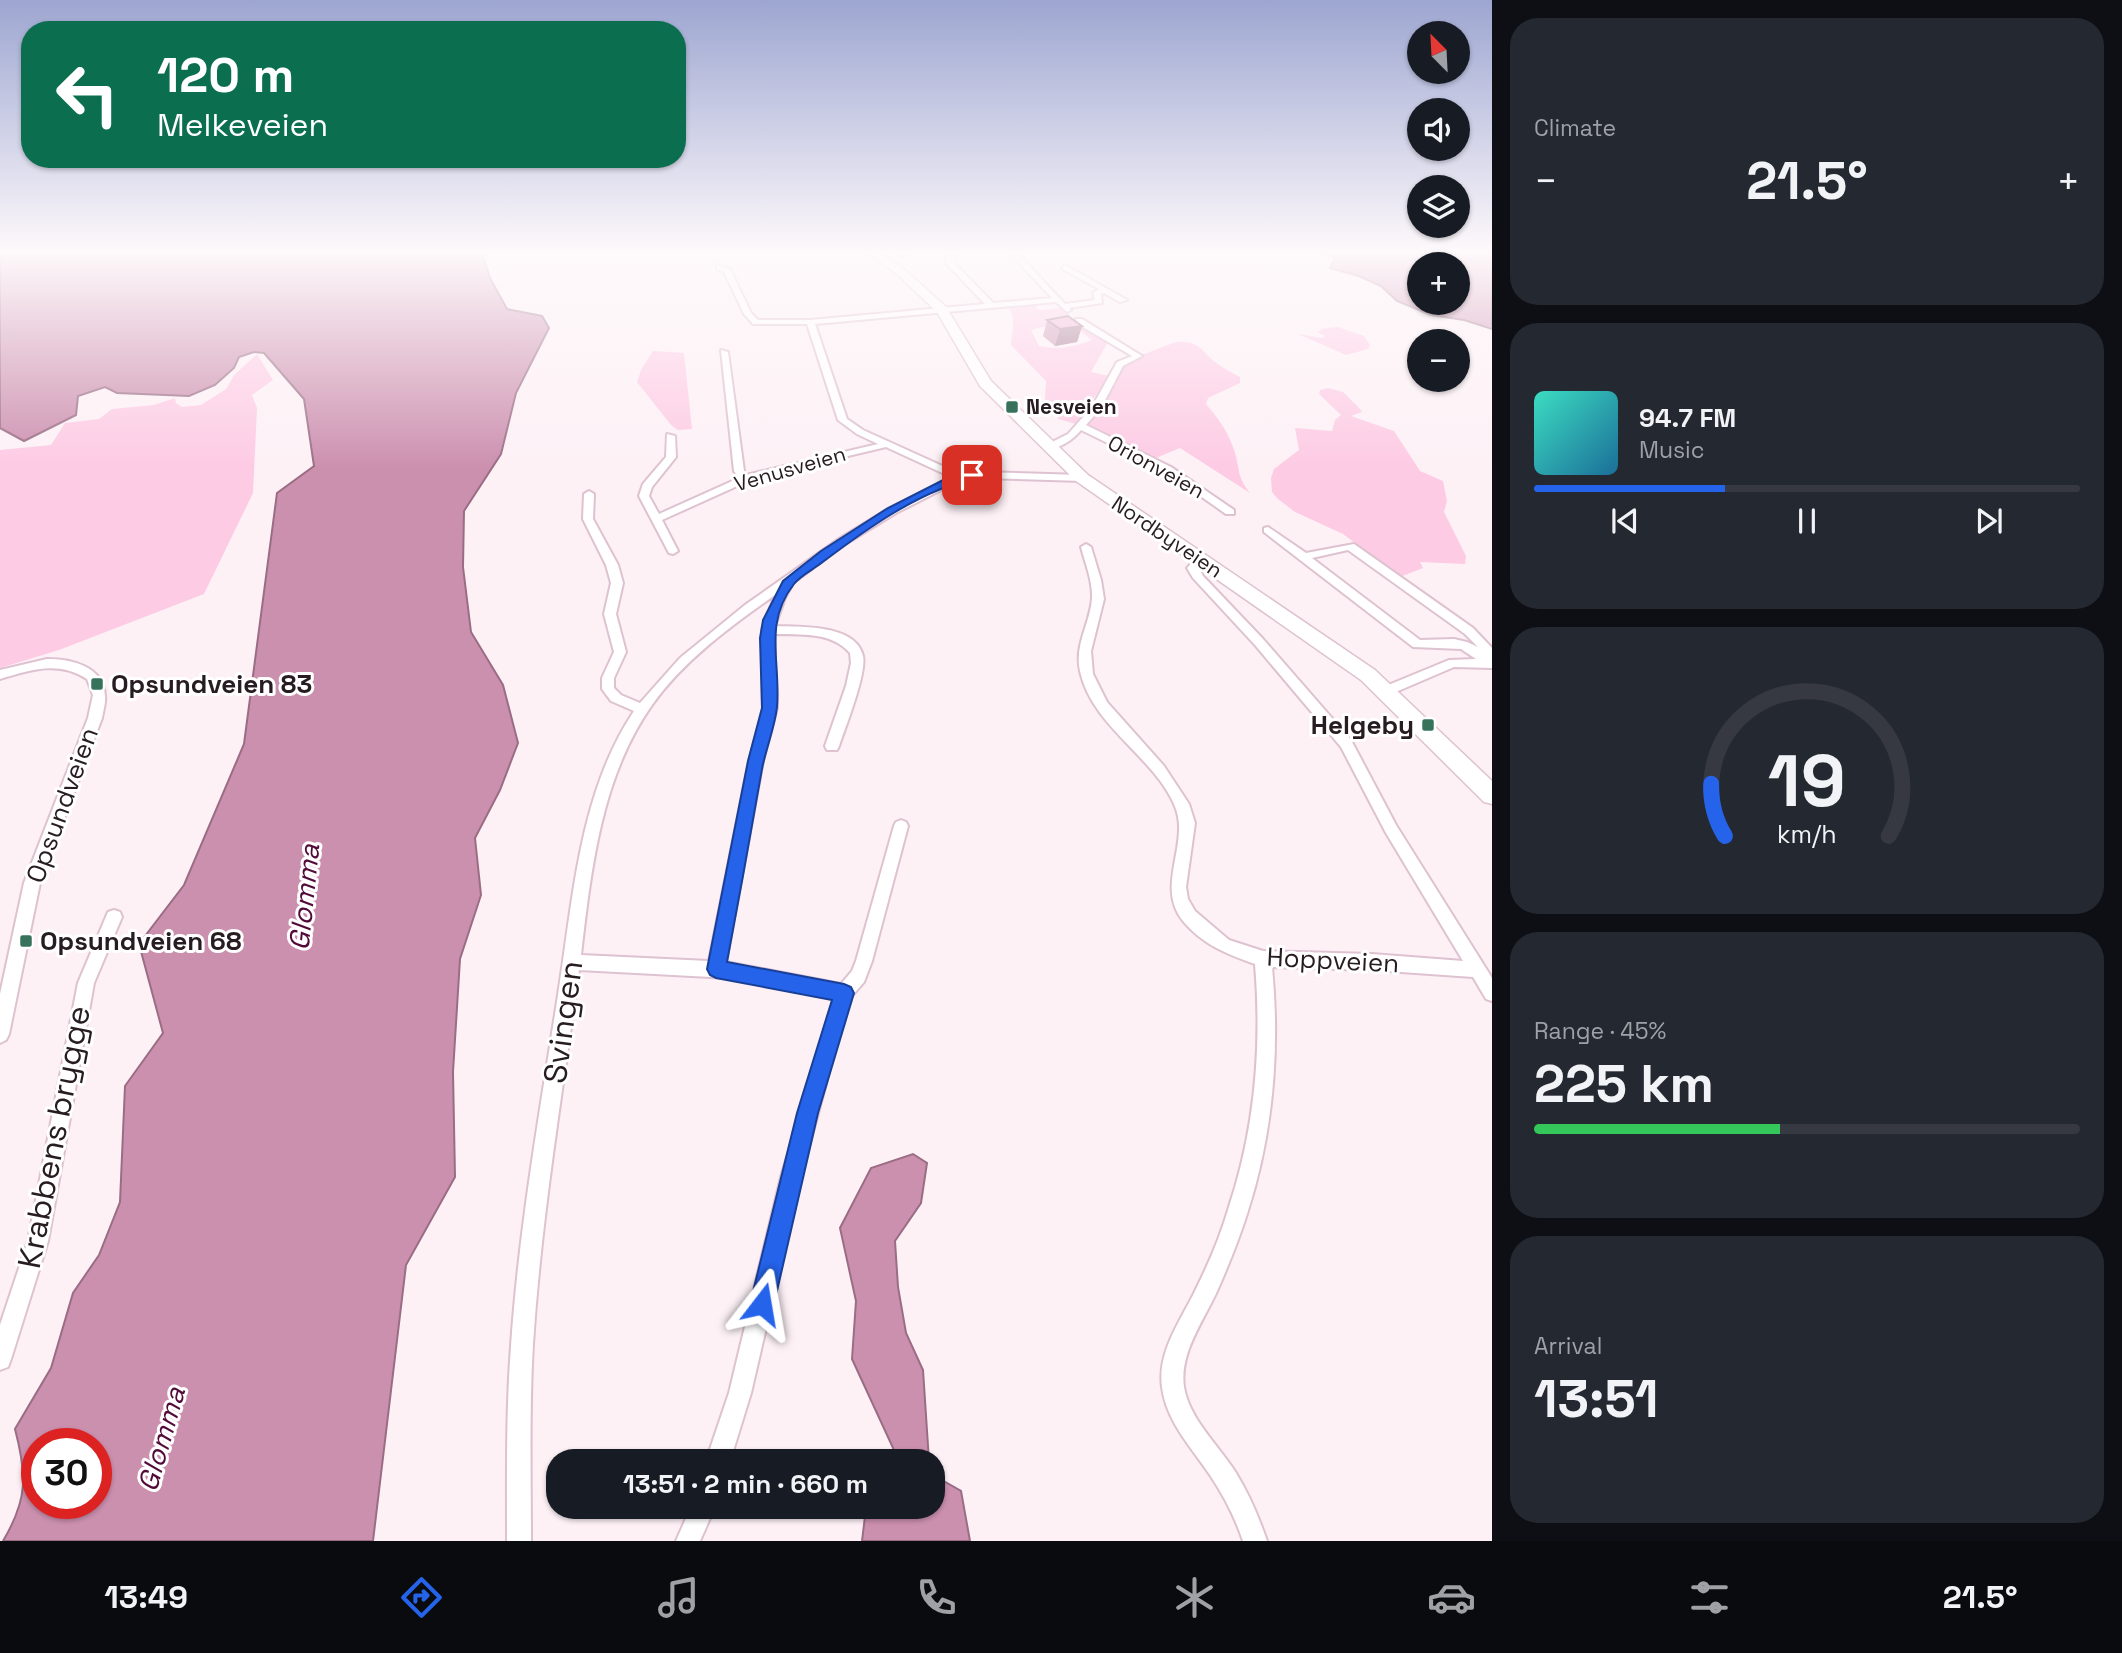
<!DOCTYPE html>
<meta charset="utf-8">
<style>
body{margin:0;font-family:"Space Grotesk",sans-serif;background:#242831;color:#f1f3f6;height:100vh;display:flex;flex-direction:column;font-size:26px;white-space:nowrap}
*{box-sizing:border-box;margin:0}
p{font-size:23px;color:#9ea1a6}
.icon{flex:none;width:38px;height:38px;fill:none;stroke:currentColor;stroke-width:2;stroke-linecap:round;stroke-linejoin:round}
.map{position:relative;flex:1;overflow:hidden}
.panel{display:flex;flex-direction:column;gap:18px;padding:18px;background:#0d0f14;width:630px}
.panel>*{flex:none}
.guide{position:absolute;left:21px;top:21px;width:665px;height:147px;border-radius:28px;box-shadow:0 2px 5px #0004;background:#0b6e4f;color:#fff;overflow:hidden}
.needle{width:46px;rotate:336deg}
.buttons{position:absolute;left:1407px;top:21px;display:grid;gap:14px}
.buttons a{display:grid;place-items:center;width:63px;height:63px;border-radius:50%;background:#171b24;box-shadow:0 2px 5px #0004;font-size:35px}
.speed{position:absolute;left:21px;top:1428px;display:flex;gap:14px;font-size:35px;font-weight:700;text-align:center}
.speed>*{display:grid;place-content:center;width:91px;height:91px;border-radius:50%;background:#171b24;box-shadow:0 2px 5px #0004;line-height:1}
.speed .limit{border:10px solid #d22;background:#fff;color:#111}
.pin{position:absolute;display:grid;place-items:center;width:60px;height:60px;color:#fff;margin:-30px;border-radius:14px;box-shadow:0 4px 10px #0006}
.me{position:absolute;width:77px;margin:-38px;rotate:14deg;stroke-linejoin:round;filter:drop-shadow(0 0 5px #0008)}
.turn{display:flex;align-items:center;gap:24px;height:147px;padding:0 21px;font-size:32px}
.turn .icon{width:91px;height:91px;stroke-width:2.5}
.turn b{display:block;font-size:49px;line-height:60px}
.big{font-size:52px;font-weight:800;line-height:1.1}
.panel .widget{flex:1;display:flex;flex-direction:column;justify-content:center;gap:10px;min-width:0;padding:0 24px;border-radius:28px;background:#242831}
.panel .dial{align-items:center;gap:0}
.dial svg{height:182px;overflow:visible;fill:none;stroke:#363941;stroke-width:7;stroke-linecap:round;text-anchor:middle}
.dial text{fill:#f1f3f6;stroke:none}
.song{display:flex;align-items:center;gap:21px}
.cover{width:84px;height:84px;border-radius:10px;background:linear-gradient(135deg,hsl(170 70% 55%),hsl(200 70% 35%))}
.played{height:7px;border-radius:4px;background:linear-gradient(90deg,#2563eb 35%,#363941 35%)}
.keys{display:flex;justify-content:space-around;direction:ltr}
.heat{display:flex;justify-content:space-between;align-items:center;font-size:38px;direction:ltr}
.charge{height:10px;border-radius:5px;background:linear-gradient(90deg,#34c759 45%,#363941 0)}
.trip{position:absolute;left:546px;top:1449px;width:399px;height:70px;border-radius:28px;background:#171b24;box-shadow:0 2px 5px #0004;font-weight:800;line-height:70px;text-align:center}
.tab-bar{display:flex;height:112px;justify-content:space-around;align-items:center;background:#090b0e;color:#9ea1a6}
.tab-bar .icon{width:49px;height:49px}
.tab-bar .active{color:#2563eb}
.tab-bar b{font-size:32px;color:#f1f3f6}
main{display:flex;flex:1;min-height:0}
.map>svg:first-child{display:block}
</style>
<main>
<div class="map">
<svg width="1492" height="1541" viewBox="0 0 1492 1541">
<rect width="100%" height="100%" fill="#fdf1f6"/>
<g fill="#fdcbe4">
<path d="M1033 303 1039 310 1063 308 1071 319C1058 327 1045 325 1031 330L1039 346C1058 350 1074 347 1092 340L1074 326 1081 323 1108 342 1091 372 1109 376 1076 424 1058 419V408L1045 401 1046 381 1011 345C1012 330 1017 317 1007 306Z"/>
<polygon points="1338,327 1364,336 1370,345 1368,349 1346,355 1298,334 1322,338 1325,336 1317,332 1321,331 1320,329"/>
<path d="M1176 342C1199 340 1201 351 1215 362 1223 368 1231 372 1240 377V383L1208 398 1206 404C1217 417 1227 430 1233 447 1241 468 1235 474 1250 493L1180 448 1151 460 1080 426 1123 362Z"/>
<polygon points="653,351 684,353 692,429 678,430 671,425 637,382 641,370"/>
<polygon points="257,354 273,380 252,395 257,408 253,493 204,594 59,650 0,668 0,450 51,445 65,423 99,419 112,409 154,405 175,398 176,403 182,407 201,405 226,389 234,375"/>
<polygon points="1328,388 1343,392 1360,409 1362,412 1351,416 1394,431 1420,471 1443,481 1447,501 1444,512 1466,556 1465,564 1420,562 1423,568 1400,577 1343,534 1295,512 1278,499 1272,492 1271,478 1274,469 1299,450 1295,428 1332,431 1335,420 1341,415 1319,394 1320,390"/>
</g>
<g fill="#cc90af" stroke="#9a6d84" stroke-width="2" fill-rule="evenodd">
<path d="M0 251H486L483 256 490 278 507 309 542 316 549 328 516 393 501 454 464 511 463 567 471 632 503 685 518 743 500 790 475 838 481 895 460 959 453 1072 455 1177 406 1265 373 1541H3C28 1499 27 1475 15 1429L51 1368 73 1293 99 1255 120 1202 125 1086 163 1033 139 944 184 885 244 744 277 493 314 466 304 399 264 353 254 352 239 357 234 368 215 385 189 396 117 393 105 387 78 396 76 415 24 441 0 428ZM37 1444H96V1503H37Z"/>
<path d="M1306 251H1492V329L1464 320 1431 315 1397 301 1381 286 1359 276 1330 268 1335 258 1321 252ZM1419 264H1458V303H1419Z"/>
<polygon points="913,1154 927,1163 921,1203 895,1241 898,1287 906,1333 923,1370 929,1461 899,1461 852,1359 856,1301 840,1228 871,1168"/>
<polygon points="933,1475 961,1491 970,1541 862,1541 866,1508 933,1507"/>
</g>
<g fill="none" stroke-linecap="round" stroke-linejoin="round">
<defs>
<g id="street">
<polygon points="897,251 904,251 906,255 901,256"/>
<path d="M954 251H963L953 257 954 263 993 303 1052 298 1008 251H1015L1065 304 1095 300 1093 293 1099 289 1062 269 1065 265 1127 300 1120 302 1104 293 1101 294 1102 303 1069 308 1071 310 1067 312 1056 302 815 324 847 419 863 430 960 474 980 472 1082 475 1087 478 1082 481 980 478 961 480 896 513 847 543 793 583 785 598 775 626C800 627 856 624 863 656 867 673 845 728 839 746L837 750H827L825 746 846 686 851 663 850 653C831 631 800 635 774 634L777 708 763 761 726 962 841 984 852 971 856 961 894 826 896 822 901 820 906 822 908 826 872 961 864 982 851 997 835 1050 801 1177 751 1393 730 1461H706L729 1393 781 1177 834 999 729 978 579 970C562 1095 541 1219 533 1344 529 1410 531 1476 531 1541H507C507 1476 506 1411 511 1346 519 1228 540 1111 558 995 573 900 579 793 634 711L611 701 602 689V678L614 652 604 614 611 583 606 565 583 519 584 494 589 491 594 494 593 519 618 565 623 583 616 614 626 652 614 678V688L621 695 640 703 680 658 745 605 839 539 888 509 951 477 886 447 755 478 662 520 678 551 673 554 669 553 639 496 643 484 666 457 667 434 675 436 676 457 652 487 649 496 659 514 739 478 734 471 721 350 728 352 744 471 746 475 878 444 857 434 838 420 807 324H753L744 314 724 272 717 269V265L730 269 751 313 758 320H810L985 304 946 263 947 256ZM775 595 762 630 763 708 749 761 709 961 581 955C591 870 601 777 652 705 683 661 731 626 775 595Z"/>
<path d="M1076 319H1082L1142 356 1123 366 1101 408 1086 425 1171 467 1234 510V514H1226L1165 471 1081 430C1073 440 1058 450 1046 449V445L1068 434 1092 407 1117 362 1132 356 1076 323Z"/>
<path d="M1268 527 1306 553 1354 544 1473 628 1492 648V668L1454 667 1391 694H1381L1380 691 1381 688 1449 660 1476 659 1461 649 1413 647 1264 532V528ZM1348 550 1465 634 1478 647 1467 642 1454 639 1420 640 1312 558Z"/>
<path d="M1086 544 1091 547 1101 580 1104 599 1091 651 1093 674 1107 702 1164 766 1189 804 1195 823 1186 887 1188 899 1195 911 1229 940 1263 951 1372 954 1463 961 1386 833 1341 747 1255 645 1193 578 1187 568 1196 558 1200 557 1206 560 1199 568 1203 576 1263 639 1351 740 1396 825 1492 978V1001L1486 999 1473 977 1372 970 1272 967C1280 1051 1273 1134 1247 1214 1239 1239 1229 1264 1218 1289 1205 1319 1179 1352 1184 1387 1189 1419 1220 1447 1236 1473 1249 1494 1259 1518 1267 1541H1243C1235 1517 1224 1496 1210 1475 1192 1448 1166 1421 1162 1387 1157 1351 1182 1319 1196 1289 1209 1263 1220 1237 1228 1210 1255 1130 1262 1048 1255 964 1227 954 1203 945 1183 921 1154 885 1192 842 1174 804 1152 755 1092 726 1080 671 1074 645 1090 624 1092 599 1093 581 1085 563 1081 547Z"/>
<path d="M47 659C71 659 104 666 105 696 106 703 103 711 102 718L40 883 9 1034 6 1040 0 1043V994L24 883 88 718 93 695 87 679C58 660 30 670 0 679V670Z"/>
<polygon points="114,910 120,912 122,917 94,983 48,1241 11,1359 8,1367 0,1370 0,1325 28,1241 78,983 108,912"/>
<polygon points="691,1507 715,1507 700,1541 676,1541"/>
</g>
<polygon id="primary" points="866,251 879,251 905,270 946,307 991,381 1088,475 1375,670 1492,781 1492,804 1484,802 1361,680 1076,481 980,386 937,312 897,274"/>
</defs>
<use href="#street" stroke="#dec2d0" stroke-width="4"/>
<use href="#primary" stroke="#dec2d0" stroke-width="3"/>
<use href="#street" fill="#fff" fill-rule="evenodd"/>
<use href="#primary" fill="#fff" fill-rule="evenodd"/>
</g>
<polygon fill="#ce98b4" points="1047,320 1082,326 1077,342 1055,346 1043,336"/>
<polygon fill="#a77c92" points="1082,326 1077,342 1055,346 1060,329"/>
<polygon fill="#efb1d1" stroke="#a77c92" stroke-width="2" points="1068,316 1082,326 1060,329 1047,320"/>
<linearGradient id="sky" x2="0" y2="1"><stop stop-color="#9da6d1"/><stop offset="0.54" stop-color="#fef9fb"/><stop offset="1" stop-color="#fef9fb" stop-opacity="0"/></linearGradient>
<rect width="1492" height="467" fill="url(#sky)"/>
<path fill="#2563eb" stroke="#184099" stroke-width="2" d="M972 472 976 473V478C920 490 865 530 820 564 812 570 800 576 794 584 763 623 781 663 777 707 775 727 766 748 762 769 751 833 739 898 727 962L844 984 851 987 854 993 818 1113 774 1304 771 1313 762 1317 753 1313 750 1304 797 1113 832 1000 716 978 710 975 707 969 748 761 762 708 760 638 763 620 783 581 821 551 888 508 955 474Z"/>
<g fill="#37725c" stroke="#fff" stroke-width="2.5">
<rect x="1005" y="400" width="14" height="14" rx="3.5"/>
<rect x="90" y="677" width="14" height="14" rx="3.5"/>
<rect x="1421" y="718" width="14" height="14" rx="3.5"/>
<rect x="19" y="934" width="14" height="14" rx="3.5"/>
</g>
<g text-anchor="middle" stroke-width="6" stroke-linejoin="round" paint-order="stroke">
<g font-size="21" font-weight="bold" fill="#271c21" stroke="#fff" text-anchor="start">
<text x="1026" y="414">Nesveien</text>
</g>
<g font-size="21" fill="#271c21" stroke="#fff">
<text transform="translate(1156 467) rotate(29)" y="7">Orionveien</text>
<text transform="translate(790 469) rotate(-16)" y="7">Venusveien</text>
<text transform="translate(1167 537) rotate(34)" y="7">Nordbyveien</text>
</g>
<g font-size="26" font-weight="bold" fill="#271c21" stroke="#fff" text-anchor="start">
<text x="111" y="693">Opsundveien 83</text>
<text x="1414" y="734" text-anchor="end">Helgeby</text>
<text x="40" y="950">Opsundveien 68</text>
</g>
<g font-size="26" fill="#271c21" stroke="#fff">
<text transform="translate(62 805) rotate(-70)" y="9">Opsundveien</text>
<text transform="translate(1333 960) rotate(3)" y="9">Hoppveien</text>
</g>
<g font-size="28" font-style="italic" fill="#520b39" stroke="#fff">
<text transform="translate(304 897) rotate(-84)" y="10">Glomma</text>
<text transform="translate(161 1439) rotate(-74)" y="10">Glomma</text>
</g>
<g font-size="32" fill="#271c21" stroke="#fff">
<text transform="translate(563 1022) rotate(-82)" y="11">Svingen</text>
<text transform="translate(54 1137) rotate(-79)" y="11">Krabbens brygge</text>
</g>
</g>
</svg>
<div class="buttons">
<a><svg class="needle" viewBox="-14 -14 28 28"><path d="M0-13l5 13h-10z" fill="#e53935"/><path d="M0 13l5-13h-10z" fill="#9ea1a6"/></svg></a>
<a><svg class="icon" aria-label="sound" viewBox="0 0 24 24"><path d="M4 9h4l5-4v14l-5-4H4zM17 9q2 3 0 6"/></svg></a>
<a><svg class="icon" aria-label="layers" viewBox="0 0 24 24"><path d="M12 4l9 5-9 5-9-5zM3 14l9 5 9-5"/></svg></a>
<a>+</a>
<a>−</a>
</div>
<div class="speed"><div class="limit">30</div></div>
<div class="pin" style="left:972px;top:475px;background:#d93025"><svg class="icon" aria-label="arrive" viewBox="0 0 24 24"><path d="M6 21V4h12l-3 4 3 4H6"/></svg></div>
<svg class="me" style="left:762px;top:1304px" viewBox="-20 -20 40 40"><path d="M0-17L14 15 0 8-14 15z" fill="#2563eb" stroke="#fff" stroke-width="4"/></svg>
<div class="trip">13:51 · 2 min · 660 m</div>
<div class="guide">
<div class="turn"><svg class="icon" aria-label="left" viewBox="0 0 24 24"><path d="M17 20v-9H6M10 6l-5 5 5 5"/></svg><div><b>120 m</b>Melkeveien</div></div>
</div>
</div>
<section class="panel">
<div class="widget"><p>Climate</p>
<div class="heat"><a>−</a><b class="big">21.5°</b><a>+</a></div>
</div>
<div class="widget">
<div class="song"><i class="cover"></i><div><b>94.7 FM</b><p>Music</p></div></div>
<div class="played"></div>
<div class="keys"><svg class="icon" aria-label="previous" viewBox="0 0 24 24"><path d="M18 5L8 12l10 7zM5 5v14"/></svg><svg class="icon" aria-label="pause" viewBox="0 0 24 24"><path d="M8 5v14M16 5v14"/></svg><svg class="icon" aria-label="next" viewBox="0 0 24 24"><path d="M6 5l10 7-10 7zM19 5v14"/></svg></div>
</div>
<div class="widget dial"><svg viewBox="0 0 100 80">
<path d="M14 69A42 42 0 1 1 86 69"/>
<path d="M14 69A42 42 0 0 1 8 46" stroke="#2563eb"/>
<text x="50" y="56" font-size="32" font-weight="700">19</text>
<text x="50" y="72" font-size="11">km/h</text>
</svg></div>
<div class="widget"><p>Range · 45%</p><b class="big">225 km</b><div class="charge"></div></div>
<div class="widget"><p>Arrival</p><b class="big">13:51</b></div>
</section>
</main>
<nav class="tab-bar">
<b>13:49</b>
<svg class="icon active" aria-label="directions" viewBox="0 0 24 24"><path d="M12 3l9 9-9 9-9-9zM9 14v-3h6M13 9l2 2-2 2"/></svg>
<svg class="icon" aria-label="music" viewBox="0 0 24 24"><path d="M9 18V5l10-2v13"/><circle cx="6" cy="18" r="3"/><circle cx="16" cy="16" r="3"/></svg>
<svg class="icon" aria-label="phone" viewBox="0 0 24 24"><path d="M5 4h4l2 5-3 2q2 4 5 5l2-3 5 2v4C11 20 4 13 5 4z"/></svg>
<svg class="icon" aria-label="climate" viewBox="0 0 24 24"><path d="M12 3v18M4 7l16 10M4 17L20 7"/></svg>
<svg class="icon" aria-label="car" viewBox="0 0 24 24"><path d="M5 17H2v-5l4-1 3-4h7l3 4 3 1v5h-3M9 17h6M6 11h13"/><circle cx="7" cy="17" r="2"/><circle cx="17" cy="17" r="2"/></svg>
<svg class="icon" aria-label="filters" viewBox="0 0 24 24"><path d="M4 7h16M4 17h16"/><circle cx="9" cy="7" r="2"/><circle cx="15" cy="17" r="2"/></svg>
<b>21.5°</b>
</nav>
